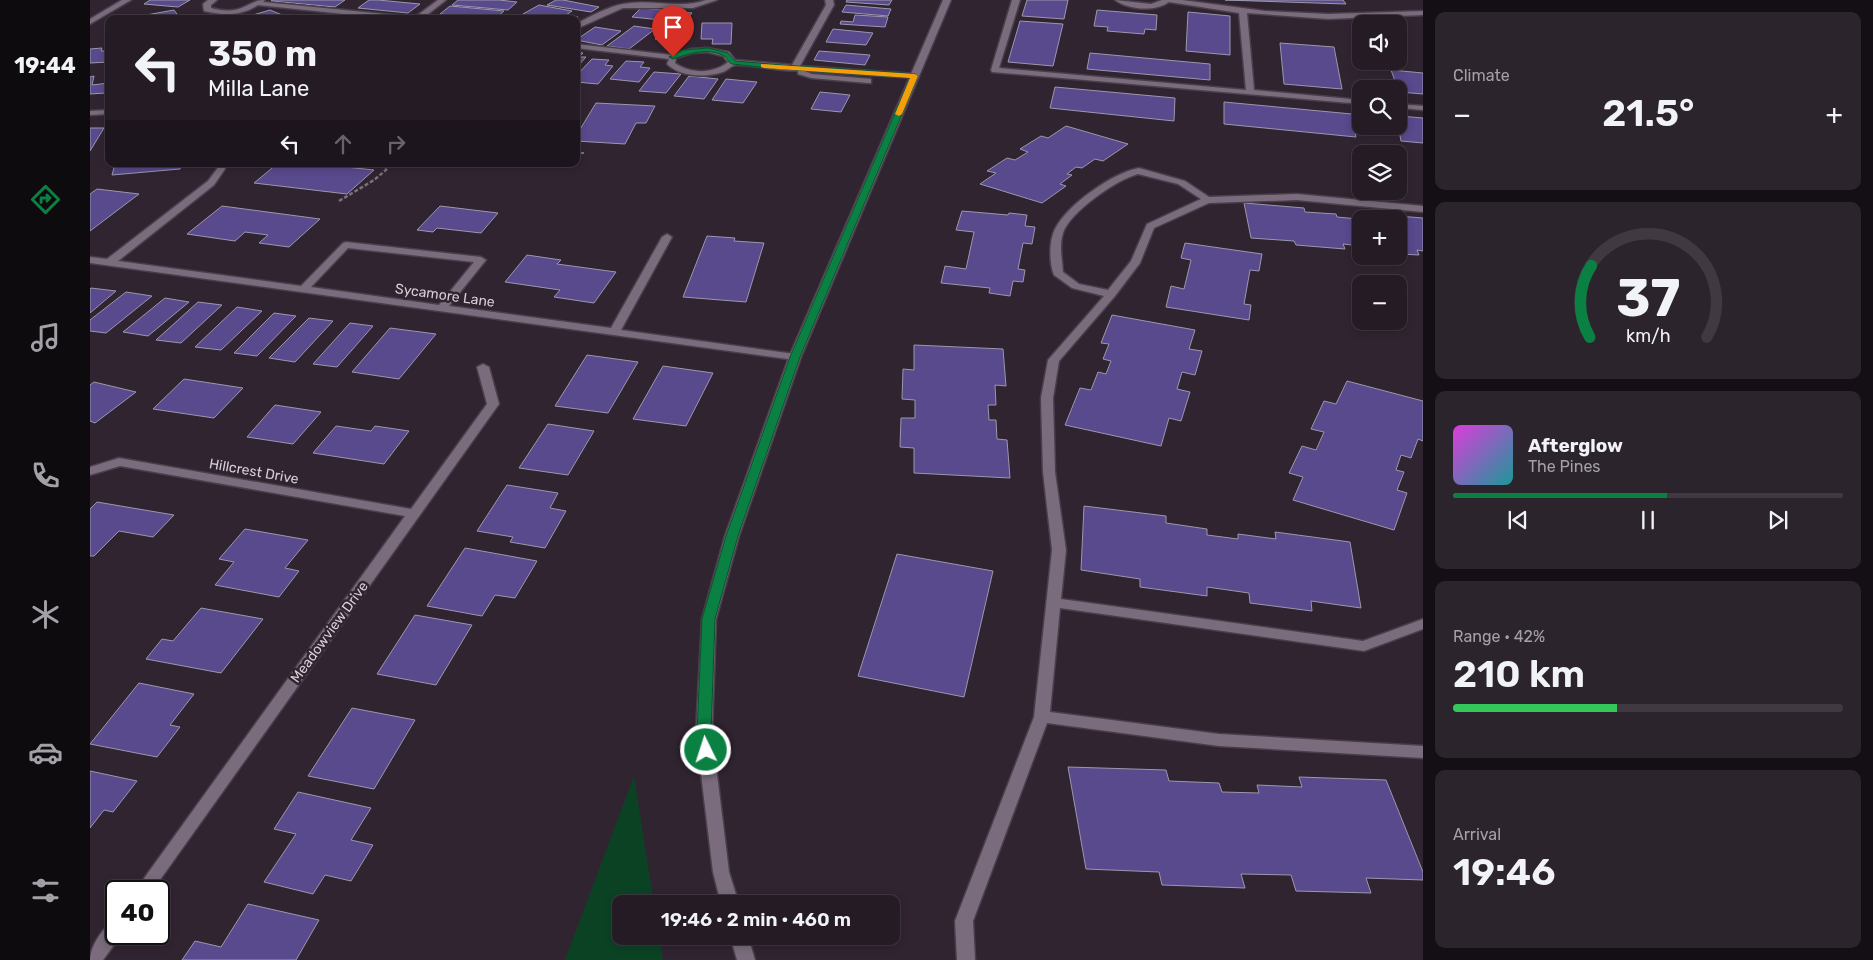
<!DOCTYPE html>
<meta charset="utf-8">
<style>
body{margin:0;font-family:Rubik,sans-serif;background:#2c242d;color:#f1f3f6;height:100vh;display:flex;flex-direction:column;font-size:19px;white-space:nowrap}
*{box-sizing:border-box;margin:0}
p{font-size:16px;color:#a3a1a7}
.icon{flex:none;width:28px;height:28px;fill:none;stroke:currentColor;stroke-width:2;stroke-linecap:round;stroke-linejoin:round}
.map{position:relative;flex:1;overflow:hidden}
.drawer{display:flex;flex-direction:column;gap:12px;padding:12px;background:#140f14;width:450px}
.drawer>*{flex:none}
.hud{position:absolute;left:15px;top:15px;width:475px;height:152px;border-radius:10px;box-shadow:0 2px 8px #0003,0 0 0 1px #413942;background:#241b25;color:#f1f3f6;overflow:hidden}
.controls{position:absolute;left:1262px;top:15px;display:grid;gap:10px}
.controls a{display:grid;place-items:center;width:55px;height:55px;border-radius:10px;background:#241b25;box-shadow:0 2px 8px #0003,0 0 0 1px #413942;font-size:25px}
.speed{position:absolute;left:15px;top:880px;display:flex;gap:10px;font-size:25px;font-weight:700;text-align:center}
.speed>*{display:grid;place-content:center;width:65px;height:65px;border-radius:50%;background:#241b25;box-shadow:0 2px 8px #0003,0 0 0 1px #413942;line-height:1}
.speed .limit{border:2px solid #111;border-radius:8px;background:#fff;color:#111}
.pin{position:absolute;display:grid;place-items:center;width:42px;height:42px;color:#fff;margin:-51px -21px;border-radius:50% 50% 50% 0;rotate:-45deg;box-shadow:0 0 5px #0007}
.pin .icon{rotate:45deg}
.me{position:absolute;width:55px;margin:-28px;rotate:356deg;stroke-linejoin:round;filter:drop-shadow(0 0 4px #0008)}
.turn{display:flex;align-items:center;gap:18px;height:105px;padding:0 20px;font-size:22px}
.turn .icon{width:65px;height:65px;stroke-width:2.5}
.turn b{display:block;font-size:35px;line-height:42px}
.lanes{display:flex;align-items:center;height:48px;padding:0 20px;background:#0003;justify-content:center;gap:25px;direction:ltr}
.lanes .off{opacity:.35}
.big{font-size:38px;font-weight:600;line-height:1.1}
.drawer .widget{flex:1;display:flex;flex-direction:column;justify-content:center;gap:8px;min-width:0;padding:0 18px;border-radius:10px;background:#2c242d}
.drawer .dial{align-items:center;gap:0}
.dial svg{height:130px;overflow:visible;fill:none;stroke:#413942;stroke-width:7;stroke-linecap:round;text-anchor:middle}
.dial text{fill:#f1f3f6;stroke:none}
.song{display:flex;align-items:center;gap:15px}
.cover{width:60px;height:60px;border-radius:8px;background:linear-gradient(135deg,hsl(300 70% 55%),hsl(180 70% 35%))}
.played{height:5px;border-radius:2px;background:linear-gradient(90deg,#0b8043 55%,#413942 55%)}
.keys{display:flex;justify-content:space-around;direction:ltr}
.heat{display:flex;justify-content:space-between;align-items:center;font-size:28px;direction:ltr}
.charge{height:8px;border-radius:4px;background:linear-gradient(90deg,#34c759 42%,#413942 0)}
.trip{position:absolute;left:522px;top:895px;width:288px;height:50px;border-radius:10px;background:#241b25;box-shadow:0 2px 8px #0003,0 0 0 1px #413942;font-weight:600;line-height:50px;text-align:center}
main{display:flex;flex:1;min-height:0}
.dock{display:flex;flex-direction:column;width:90px;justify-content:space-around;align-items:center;background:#0e0b0f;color:#a3a1a7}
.dock .icon{width:35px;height:35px}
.dock .on{color:#0b8043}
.dock b{font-size:22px;color:#f1f3f6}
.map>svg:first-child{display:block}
</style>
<main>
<nav class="dock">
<b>19:44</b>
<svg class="icon on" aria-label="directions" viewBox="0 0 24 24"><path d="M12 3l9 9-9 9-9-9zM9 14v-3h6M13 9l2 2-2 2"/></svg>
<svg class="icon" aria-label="music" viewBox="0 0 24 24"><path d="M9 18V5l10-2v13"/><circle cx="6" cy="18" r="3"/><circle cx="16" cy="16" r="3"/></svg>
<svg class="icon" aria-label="phone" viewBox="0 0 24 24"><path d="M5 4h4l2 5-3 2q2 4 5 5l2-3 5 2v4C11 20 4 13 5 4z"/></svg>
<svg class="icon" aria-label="climate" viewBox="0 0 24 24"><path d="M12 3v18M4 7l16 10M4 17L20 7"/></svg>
<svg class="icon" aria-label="car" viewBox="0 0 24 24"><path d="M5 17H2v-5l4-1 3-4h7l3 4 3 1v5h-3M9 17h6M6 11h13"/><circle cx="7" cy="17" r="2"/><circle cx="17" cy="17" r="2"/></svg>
<svg class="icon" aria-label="filters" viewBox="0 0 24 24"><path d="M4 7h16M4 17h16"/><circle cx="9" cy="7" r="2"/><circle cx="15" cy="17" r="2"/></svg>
</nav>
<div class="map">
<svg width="1333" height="960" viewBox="0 0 1333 960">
<rect width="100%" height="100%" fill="#302431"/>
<polygon fill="#0b4224" points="544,776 564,904 531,904 531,936 569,936 573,960 475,960"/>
<g fill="#59498d" stroke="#9b98ac">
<polygon points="60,0 100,0 88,7 54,4"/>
<polygon points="183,0 255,0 245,7 181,1"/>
<polygon points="279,0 288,0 330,4 318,13 268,8"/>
<polygon points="368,0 409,0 427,2 418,10 362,5"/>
<polygon points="466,0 473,0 509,7 501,12 457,5"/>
<polygon points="757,0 802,0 799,5 756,2"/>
<polygon points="937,0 978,0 974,19 932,16"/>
<polygon points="1135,0 1253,0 1256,4"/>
<polygon points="449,5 482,11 476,15 488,17 485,19 459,19 433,14"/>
<polygon points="756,5 801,9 798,16 752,12"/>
<polygon points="360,6 414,11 405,19 350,14"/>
<polygon points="551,8 602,13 597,19 574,17 571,20 542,17"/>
<polygon points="84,10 89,17 76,19 34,19"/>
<polygon points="180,10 202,19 172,19 163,15"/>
<polygon points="1007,10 1067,15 1066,30 1055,29 1054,34 1017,31 1018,27 1004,26"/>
<polygon points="1098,12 1140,16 1140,55 1096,51"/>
<polygon points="765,15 798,17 795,27 750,24 751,21 763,22"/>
<polygon points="930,21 973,24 963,66 918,62"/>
<polygon points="612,23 642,23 641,44 622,44 623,39 611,39"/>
<polygon points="544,26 565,29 539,49 517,46"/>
<polygon points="505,27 531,31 512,45 486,40"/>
<polygon points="574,28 601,30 592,41 565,39"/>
<polygon points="743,29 783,33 776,45 736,42"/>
<polygon points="1190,43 1244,47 1252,89 1194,84"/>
<polygon points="12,48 11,51 19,51 19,62 0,63 0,49"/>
<polygon points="729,51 780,55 775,65 724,60"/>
<polygon points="486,52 493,53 489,57 496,57 486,68"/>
<polygon points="1000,53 1120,64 1120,80 997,69"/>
<polygon points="502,59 519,60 515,65 523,66 508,84 486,82 486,76"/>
<polygon points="536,61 554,62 550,67 560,68 549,82 520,79"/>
<polygon points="1301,70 1333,73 1333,94 1309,92"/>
<polygon points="564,72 591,74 576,93 549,91"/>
<polygon points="4,76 2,85 19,83 19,98 15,99 16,93 0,94 0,77"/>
<polygon points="599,76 628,79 614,99 584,96"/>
<polygon points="636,79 667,82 653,103 622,100"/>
<polygon points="965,87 1085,98 1084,121 960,108"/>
<polygon points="730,92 760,95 751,112 721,109"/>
<polygon points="1134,102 1262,114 1266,137 1134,124"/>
<polygon points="506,103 565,106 556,123 546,123 535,144 486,141 486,136"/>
<polygon points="1309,116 1333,118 1333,143 1311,141 1308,126"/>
<polygon points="976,126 1038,144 1013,161 1005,159 992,168 986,167 977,174 982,175 970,184 976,186 952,203 890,184 906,173 897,171 917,158 925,160 938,152 930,149 951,136 958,138"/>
<polygon points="0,128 14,128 0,151"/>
<polygon points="25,164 91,164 90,169 22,175"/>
<polygon points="187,164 227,164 284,170 257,194 164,183"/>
<polygon points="7,189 49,194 0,231 0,194"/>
<polygon points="1154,203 1214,208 1215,212 1246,214 1247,217 1269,219 1268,216 1296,218 1295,215 1333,218 1333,251 1327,250 1329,255 1309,254 1309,219 1271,219 1271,246 1253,244 1255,249 1206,245 1204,241 1161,238"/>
<polygon points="132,206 230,219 199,247 169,243 178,235 155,232 145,241 97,234"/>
<polygon points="350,206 408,213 391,233 347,228 343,232 327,230"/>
<polygon points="872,211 918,215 919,213 937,215 935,226 945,227 942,244 933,243 928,269 935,270 933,282 923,281 920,296 899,293 900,288 851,283 855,266 876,269 884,232 866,230"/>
<polygon points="617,236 645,238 644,241 674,243 656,302 593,297"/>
<polygon points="1095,243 1172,254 1169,271 1160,270 1154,304 1161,305 1159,320 1076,307 1081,286 1094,289 1101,260 1091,258"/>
<polygon points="437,255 471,260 467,264 526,272 504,303 464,297 470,290 415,282"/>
<polygon points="1,288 26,291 0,313 0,289"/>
<polygon points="36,292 62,296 16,333 0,331 0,320"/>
<polygon points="75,298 99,302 58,336 33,332"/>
<polygon points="108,302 132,305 91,343 66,340"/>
<polygon points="147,307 172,311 131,350 105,347"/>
<polygon points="184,313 206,316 167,356 144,353"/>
<polygon points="1022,315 1105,330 1099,349 1112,351 1105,375 1092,372 1087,389 1100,392 1091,421 1079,418 1071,446 975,425 990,388 1001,390 1008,372 1016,374 1021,361 1013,359 1019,344 1011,343"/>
<polygon points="219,318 243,321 205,362 179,358"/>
<polygon points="260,323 283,326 247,367 223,364"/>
<polygon points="300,328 346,334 309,379 262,372"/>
<polygon points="824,345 913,349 916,386 905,385 906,405 898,405 899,420 906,420 907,439 917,440 920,478 824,473 824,448 810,447 811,418 825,418 825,400 812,399 813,369 824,370"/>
<polygon points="497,355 548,362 518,413 465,406"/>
<polygon points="573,366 623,373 596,426 543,419"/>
<polygon points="94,379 153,388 124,418 63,409"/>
<polygon points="1257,381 1333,401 1333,441 1328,439 1321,458 1311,455 1306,470 1314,472 1307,490 1317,493 1304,530 1203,500 1213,477 1199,473 1212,446 1226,450 1234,432 1221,429 1234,401 1246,404"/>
<polygon points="4,382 46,392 5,423 0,421 0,385"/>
<polygon points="185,405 231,412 203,444 157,437"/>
<polygon points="458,424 504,431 478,475 429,468"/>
<polygon points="246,426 281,431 285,426 319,431 294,464 223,453"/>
<polygon points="417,485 468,493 460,508 476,511 455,548 420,542 423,537 387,531"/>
<polygon points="7,502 84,515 63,537 29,531 4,556 0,556 0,509"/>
<polygon points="994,506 1076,516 1076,523 1117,529 1117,535 1148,539 1148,534 1186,539 1185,532 1260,542 1271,608 1221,601 1222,611 1160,603 1159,593 1117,587 1117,596 1050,587 1050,579 991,570"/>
<polygon points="155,529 218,540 195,568 209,571 189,597 125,585 144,562 129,559"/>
<polygon points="375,548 447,561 425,598 405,595 392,616 337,606"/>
<polygon points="807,554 903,571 874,697 768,676"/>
<polygon points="111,608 173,619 131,673 56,659 72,639 83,641"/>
<polygon points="325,615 382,625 346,685 287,674"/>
<polygon points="49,683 104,694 80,725 90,727 67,757 0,744"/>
<polygon points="262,708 325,720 284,789 218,776"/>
<polygon points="978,767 1076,770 1079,781 1129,783 1132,792 1169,793 1167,785 1212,787 1209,777 1296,780 1333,872 1333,880 1276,878 1281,893 1206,891 1201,875 1151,874 1155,888 1072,885 1069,872 996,869"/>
<polygon points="0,771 47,781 23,812 14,810 0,828"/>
<polygon points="208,792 281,808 261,840 283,845 261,881 235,875 223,894 174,882 206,834 184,829"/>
<polygon points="158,904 229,920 206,960 92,960 105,941 131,947"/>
</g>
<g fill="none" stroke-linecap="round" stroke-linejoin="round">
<defs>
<g id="lane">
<polygon points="32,0 41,0 0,24 0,19"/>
<path d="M922 0H930L909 68 1156 90 1149 13 1079 2C1065 12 1039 10 1025 0L1061 4 1072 0H1092L1175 11 1238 14 1333 11V15L1238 19 1157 13 1164 90 1271 100V104L902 72 901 70Z"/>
<polygon points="1309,104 1333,106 1333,110 1309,108"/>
<polygon points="19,110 19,114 0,115 0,111"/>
<path d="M127 164H135V169L124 185 28 261 211 286 253 243 256 242 391 257 396 260 359 306 521 328 572 237 577 234 582 237 531 330 705 354 711 357 705 360 0 263V257L17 259 118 181 127 169ZM258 248 384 262 349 305 221 287Z"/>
<path d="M1049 168 1095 181 1119 197 1207 194 1333 206V212L1207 200 1119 203 1064 228 1050 263 1025 296 969 361 963 398 965 472 976 550 971 599 1273 641 1333 619V629L1274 651 970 608 960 712 1129 734 1333 746V758L1129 746 957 723 883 921 885 960H867L865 921 944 717 962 550 953 472 951 398 958 360 1014 296 982 288 964 275C959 263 959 241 965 229 977 205 1022 173 1049 168ZM1048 174 1088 184 1111 199 1057 224 1041 261 1018 290 989 284 973 272C972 259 969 245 973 233 980 212 1026 180 1048 174Z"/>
</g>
<g id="street">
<path d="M118 0H127L121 5V8C132 11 145 12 156 6 163 3 166 0 175 0L173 2 325 17 348 0H356L332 19H301L168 5C151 16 134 16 114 11L113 4Z"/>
<path d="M616 0H627L603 8H533L486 29V24C503 15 520 5 540 3 565 0 592 9 616 0Z"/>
<path d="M735 0H743L744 5 710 66 825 74 829 76 828 78 715 71 722 74 781 79V83H778L721 78 708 74V70C695 73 663 64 646 65 642 65 638 70 633 72 616 78 590 77 577 64L579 59 486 48V44L582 55 601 49 617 48 639 52 645 60 702 65 736 5ZM617 52 633 56 638 62C624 74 600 74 585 63L586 58 602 53Z"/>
<polygon points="393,364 399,367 409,404 62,891 45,891 315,516 30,466 0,475 0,467 29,458 321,509 397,404 387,367"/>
<path d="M26 921V934H32L13 960H0C0 947 14 924 26 921Z"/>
</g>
<g id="secondary">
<polygon points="853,0 861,0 711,357 649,536 626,619 622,733 639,872 649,904 631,904 623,872 606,733 612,619 635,536 699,357"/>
<polygon points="640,936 658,936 665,960 647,960"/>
</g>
</defs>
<use href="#lane" stroke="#493f4b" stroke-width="3"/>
<use href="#street" stroke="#493f4b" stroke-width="3"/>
<use href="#secondary" stroke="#493f4b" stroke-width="3"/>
<polyline stroke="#7a6f7b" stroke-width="2" stroke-dasharray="3 2" stroke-linecap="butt" points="486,153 495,153"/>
<polyline stroke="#7a6f7b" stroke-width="2.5" stroke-dasharray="4 2" stroke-linecap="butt" points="249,201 284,180 296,170 297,168 289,164"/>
<use href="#lane" fill="#7a6c7c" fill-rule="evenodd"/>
<use href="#street" fill="#7a6c7c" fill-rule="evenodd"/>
<use href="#secondary" fill="#7a6c7c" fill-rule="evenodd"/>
</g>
<path fill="#0b8043" stroke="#07532c" d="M618 48 638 53 645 61C705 67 765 69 825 74L828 76 710 357 648 536 625 619 621 733 623 750 621 754 616 756 611 754 607 733 612 619 636 536 700 357 820 78C761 73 701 71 642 64 637 62 639 59 634 56 618 47 598 54 583 59L579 57 593 50Z"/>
<polygon fill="#f59e0b" points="671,64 825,74 828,76 812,114 809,116 805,114 820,78 674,68 671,67"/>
<g text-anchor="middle" stroke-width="5" stroke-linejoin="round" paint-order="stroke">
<g font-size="14" fill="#d7cfd8" stroke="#302431">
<text transform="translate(355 295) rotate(8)" y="5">Sycamore Lane</text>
<text transform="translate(164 471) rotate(10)" y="5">Hillcrest Drive</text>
<text transform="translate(239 632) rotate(-54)" y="5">Meadowview Drive</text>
</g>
</g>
</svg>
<div class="controls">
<a><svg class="icon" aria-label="sound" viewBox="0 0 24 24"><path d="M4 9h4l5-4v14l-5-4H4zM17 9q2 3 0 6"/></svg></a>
<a><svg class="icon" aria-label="search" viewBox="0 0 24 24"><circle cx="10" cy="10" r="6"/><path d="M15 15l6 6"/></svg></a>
<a><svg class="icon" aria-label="layers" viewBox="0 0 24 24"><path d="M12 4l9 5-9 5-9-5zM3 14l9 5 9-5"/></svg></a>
<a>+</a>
<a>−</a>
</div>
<div class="speed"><div class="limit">40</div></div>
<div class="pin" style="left:583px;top:57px;background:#d93025"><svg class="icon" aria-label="arrive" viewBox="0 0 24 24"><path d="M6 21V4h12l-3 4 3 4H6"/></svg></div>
<svg class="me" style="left:616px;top:750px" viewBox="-20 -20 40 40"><circle r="17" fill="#0b8043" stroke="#fff" stroke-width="3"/><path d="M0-11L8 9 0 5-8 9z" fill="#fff"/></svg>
<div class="trip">19:46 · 2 min · 460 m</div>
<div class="hud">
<div class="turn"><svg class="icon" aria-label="left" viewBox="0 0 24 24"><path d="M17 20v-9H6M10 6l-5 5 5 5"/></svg><div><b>350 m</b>Milla Lane</div></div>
<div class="lanes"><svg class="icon" aria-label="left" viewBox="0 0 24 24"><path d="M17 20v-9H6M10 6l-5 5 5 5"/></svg><svg class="icon off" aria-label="ahead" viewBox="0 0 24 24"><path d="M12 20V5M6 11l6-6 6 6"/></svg><svg class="icon off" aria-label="right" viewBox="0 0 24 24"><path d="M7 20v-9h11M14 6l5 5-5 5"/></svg></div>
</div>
</div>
<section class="drawer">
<div class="widget"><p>Climate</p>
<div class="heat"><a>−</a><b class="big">21.5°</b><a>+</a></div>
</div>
<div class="widget dial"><svg viewBox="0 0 100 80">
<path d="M14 69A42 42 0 1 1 86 69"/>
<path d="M14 69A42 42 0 0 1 15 25" stroke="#0b8043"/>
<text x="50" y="56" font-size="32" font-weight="700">37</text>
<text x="50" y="72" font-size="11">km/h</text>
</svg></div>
<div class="widget">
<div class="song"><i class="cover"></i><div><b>Afterglow</b><p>The Pines</p></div></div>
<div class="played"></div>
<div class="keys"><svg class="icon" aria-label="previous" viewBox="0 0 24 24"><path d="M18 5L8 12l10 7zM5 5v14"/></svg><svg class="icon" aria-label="pause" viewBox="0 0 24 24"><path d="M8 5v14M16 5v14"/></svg><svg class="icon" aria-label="next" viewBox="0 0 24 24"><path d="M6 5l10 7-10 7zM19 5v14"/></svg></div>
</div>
<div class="widget"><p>Range · 42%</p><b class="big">210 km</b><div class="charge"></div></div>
<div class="widget"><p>Arrival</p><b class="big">19:46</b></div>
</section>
</main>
